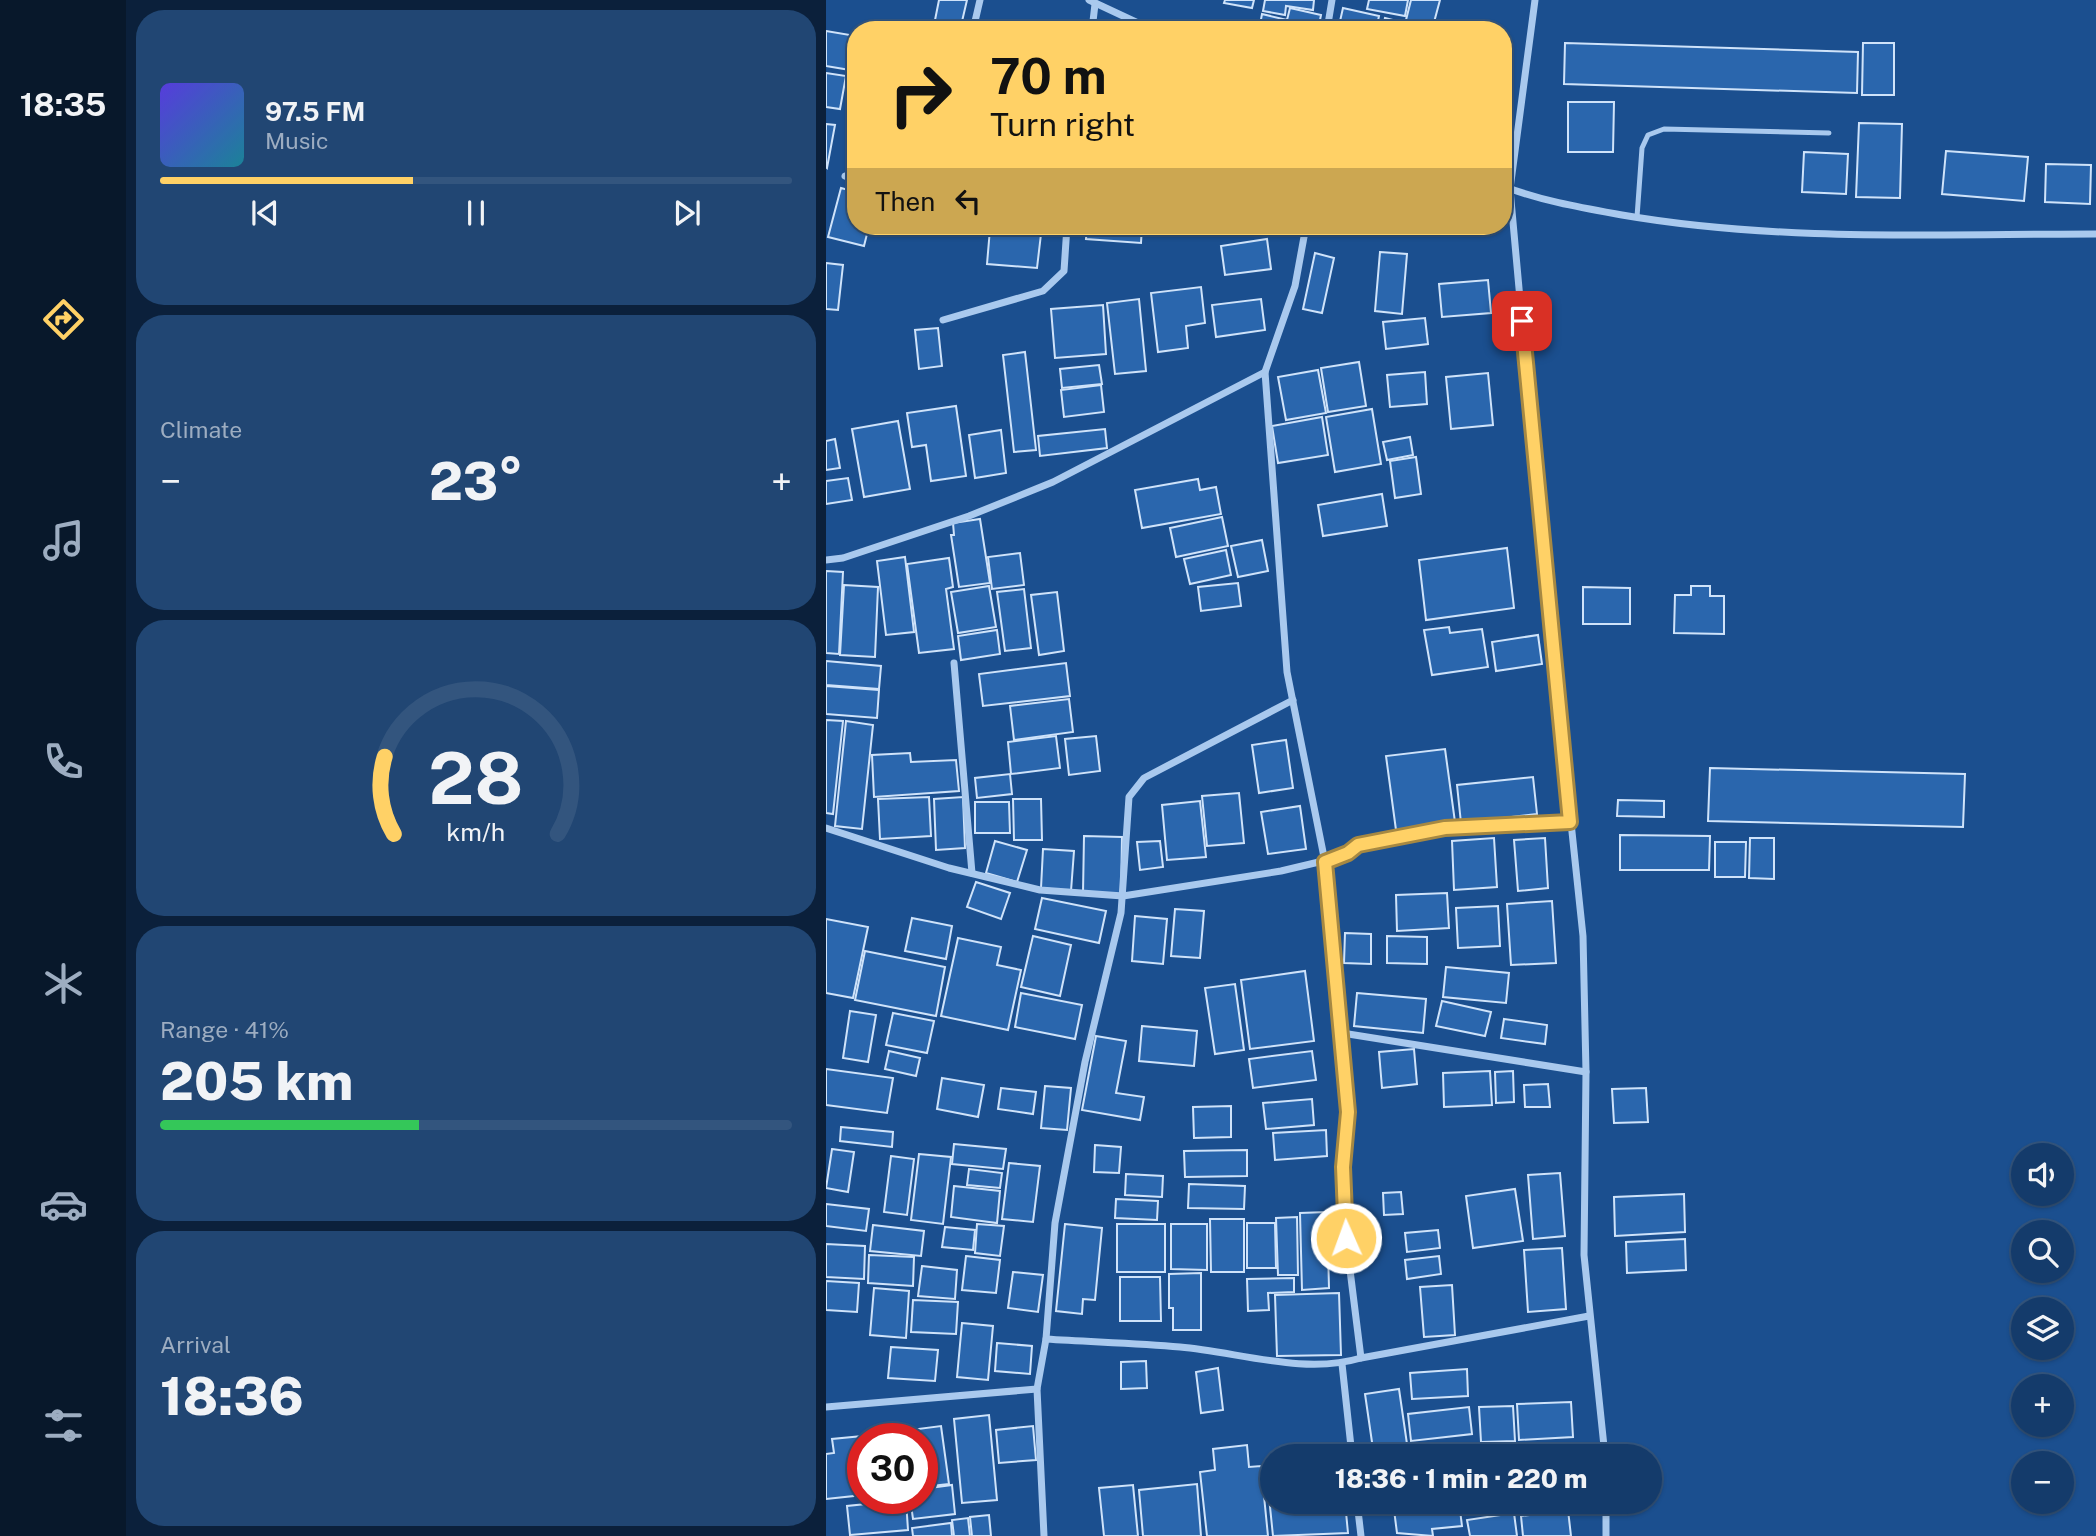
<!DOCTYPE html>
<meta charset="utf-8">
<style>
body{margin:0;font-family:"Public Sans",sans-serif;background:#214673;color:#f1f3f6;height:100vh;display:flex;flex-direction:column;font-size:26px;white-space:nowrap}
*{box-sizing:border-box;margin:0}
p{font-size:23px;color:#9dadc1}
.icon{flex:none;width:38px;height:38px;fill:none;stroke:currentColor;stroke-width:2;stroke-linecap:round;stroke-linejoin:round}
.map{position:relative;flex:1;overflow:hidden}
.sheet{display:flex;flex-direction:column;gap:10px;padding:10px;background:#0b203b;width:700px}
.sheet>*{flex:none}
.banner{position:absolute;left:21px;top:21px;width:665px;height:214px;border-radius:28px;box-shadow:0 2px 5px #0004,0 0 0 2px #33557e;background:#ffd166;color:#111;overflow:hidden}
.tools{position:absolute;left:1185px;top:1143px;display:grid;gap:14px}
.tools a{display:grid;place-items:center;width:63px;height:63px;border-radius:50%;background:#143b6b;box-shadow:0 2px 5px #0004,0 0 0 2px #33557e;font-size:35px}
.speed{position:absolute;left:21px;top:1423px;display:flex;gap:14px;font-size:35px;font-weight:700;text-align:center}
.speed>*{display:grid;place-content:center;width:91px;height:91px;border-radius:50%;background:#143b6b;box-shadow:0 2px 5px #0004,0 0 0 2px #33557e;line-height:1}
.speed .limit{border:10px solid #d22;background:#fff;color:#111}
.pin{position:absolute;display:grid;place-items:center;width:60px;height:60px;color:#fff;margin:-30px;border-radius:14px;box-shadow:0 4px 10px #0006}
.me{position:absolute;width:77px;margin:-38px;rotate:358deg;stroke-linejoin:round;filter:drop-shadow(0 0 5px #0008)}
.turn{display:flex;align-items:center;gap:24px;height:147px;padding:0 28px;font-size:32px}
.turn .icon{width:91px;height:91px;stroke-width:2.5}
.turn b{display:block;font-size:49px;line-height:60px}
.then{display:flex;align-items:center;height:66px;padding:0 28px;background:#0003;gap:14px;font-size:26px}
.big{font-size:52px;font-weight:800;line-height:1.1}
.sheet .card{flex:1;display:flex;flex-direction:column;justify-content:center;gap:10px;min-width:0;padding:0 24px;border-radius:28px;background:#214673}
.sheet .dial{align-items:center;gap:0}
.dial svg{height:182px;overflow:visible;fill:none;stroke:#33557e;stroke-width:7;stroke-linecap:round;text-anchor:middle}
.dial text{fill:#f1f3f6;stroke:none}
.song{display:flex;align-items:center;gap:21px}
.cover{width:84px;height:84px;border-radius:10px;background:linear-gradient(135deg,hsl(250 70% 55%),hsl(190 70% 35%))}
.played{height:7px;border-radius:4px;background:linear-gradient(90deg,#ffd166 40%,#33557e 40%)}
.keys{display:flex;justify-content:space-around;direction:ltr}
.heat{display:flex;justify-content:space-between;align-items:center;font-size:38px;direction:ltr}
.charge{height:10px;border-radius:5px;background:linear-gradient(90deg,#34c759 41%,#33557e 0)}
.trip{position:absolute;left:434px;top:1444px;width:402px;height:70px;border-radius:35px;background:#143b6b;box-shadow:0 2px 5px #0004,0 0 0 2px #33557e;font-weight:800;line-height:70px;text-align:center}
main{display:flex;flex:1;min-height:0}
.dock{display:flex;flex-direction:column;width:126px;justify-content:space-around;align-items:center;background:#08182b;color:#9dadc1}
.dock .icon{width:49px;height:49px}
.dock .active{color:#ffd166}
.dock b{font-size:32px;color:#f1f3f6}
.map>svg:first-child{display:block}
</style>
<main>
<nav class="dock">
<b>18:35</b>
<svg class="icon active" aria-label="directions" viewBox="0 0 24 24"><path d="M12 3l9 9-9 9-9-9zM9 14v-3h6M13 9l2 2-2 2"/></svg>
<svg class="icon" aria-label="music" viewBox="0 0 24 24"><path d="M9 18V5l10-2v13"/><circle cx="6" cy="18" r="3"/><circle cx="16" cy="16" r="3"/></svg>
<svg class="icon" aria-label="phone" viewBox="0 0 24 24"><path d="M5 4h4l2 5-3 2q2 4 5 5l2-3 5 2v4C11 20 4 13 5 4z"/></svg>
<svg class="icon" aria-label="climate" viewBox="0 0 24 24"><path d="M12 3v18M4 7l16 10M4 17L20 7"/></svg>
<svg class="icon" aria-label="car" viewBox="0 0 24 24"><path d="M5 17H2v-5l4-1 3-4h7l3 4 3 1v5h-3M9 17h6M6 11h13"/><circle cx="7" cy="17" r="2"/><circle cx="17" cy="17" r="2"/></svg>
<svg class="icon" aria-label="filters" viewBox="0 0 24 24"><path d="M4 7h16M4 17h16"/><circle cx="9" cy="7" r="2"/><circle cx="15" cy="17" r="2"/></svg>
</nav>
<section class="sheet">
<div class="card">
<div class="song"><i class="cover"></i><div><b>97.5 FM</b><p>Music</p></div></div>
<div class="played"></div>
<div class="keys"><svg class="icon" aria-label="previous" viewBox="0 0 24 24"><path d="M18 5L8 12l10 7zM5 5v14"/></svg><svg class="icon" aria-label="pause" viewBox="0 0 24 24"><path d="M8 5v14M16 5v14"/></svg><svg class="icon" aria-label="next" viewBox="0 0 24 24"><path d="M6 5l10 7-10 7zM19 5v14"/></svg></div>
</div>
<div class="card"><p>Climate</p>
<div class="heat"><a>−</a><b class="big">23°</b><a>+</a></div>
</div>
<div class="card dial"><svg viewBox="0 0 100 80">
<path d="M14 69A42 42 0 1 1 86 69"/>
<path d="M14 69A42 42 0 0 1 10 35" stroke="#ffd166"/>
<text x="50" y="56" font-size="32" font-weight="700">28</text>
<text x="50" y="72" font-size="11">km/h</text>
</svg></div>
<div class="card"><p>Range · 41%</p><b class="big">205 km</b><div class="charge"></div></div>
<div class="card"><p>Arrival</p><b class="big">18:36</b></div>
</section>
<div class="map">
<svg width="1270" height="1536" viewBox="0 0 1270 1536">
<rect width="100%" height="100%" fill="#1b4f8f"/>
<g fill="#2a66ad" stroke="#cfe3fa" stroke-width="2">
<polygon points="113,0 141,0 134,30 107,30"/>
<polygon points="399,0 428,0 426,8 398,3"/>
<polygon points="439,0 488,0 487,10 460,6 459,15 437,11"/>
<polygon points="543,0 582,0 579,16 541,9"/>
<polygon points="585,0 614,0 607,26 580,20"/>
<polygon points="464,8 495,15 492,30 433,30 436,14 461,20"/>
<polygon points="517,8 553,16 550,30 512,30"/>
<polygon points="559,18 606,30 556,30"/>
<polygon points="0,31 30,36 30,71 0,66"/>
<polygon points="739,43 1032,52 1031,93 738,84"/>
<polygon points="1037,43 1068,43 1068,95 1036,95"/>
<polygon points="0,73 20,76 14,109 0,107"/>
<polygon points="742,102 788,102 787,152 742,152"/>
<polygon points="1033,123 1076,124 1074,198 1030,197"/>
<polygon points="0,124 9,125 1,168 0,167"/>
<polygon points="1120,151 1202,157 1198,201 1116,194"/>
<polygon points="978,152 1022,154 1020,194 976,192"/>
<polygon points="1220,164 1265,165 1264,204 1219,202"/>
<polygon points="15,188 30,192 30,226 43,226 38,246 2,237"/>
<polygon points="261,226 316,226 315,243 260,239"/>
<polygon points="380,226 417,226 414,235"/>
<polygon points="164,229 215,234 211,268 161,264"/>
<polygon points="441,239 445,269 399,275 395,246"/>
<polygon points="554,252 581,254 576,314 549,311"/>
<polygon points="489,253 508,258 496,313 477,309"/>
<polygon points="0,263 17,265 12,310 0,309"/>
<polygon points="662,280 665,313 616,317 613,284"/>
<polygon points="375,287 379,323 360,326 362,348 332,352 325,293"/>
<polygon points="313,299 320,371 289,374 281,303"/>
<polygon points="435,299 439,330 390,337 386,305"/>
<polygon points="277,305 280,354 229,358 225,309"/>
<polygon points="599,318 602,344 560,349 557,322"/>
<polygon points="112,328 116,366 93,369 89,330"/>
<polygon points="199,352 210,450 188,452 177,355"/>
<polygon points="533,362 540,406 502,412 495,368"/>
<polygon points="273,365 276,384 236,388 234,369"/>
<polygon points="492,370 500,413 460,420 452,377"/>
<polygon points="599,372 601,404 564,407 561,375"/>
<polygon points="662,373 667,425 625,429 620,377"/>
<polygon points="275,385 278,412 238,417 235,390"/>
<polygon points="130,406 140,476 105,481 100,445 86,447 81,413"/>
<polygon points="546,409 555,464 509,472 500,417"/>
<polygon points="496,417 502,455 452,463 446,426"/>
<polygon points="72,421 84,489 38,497 26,429"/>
<polygon points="279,429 281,448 214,456 212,436"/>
<polygon points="175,430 180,473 149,478 143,435"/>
<polygon points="584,437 587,455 561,460 557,442"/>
<polygon points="9,439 14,468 0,470 0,441"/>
<polygon points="590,457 595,494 569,498 564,461"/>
<polygon points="22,478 26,500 0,504 0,481"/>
<polygon points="372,479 374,490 390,487 395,514 316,528 309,490"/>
<polygon points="556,494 561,526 497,536 492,505"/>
<polygon points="396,517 402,546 350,557 344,528"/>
<polygon points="154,519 164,583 133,587 125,535 128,535 127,523"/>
<polygon points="436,540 442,571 412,577 405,546"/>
<polygon points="681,548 688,608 600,620 593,560"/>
<polygon points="400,550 405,575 364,584 358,559"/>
<polygon points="194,553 198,585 166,589 162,557"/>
<polygon points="79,557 88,632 60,635 51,561"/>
<polygon points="123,558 127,587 120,589 128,649 93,653 81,564"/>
<polygon points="0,571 17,572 13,654 0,653"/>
<polygon points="412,583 415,606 375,611 372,587"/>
<polygon points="18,585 52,587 49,657 14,655"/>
<polygon points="163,586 170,627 132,633 125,592"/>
<polygon points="865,586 884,586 884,596 898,596 898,634 848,633 849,595 865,595"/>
<polygon points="757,587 804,588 804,624 757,624"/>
<polygon points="198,589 205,648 179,651 171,592"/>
<polygon points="231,592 238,651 213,655 205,595"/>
<polygon points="623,627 624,633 656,629 662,667 606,675 598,630"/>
<polygon points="171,630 174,654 135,660 132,636"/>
<polygon points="712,635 716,664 670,671 666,642"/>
<polygon points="0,661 55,666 53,689 0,685"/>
<polygon points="240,663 244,696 157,706 153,674"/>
<polygon points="0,686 53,690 51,718 0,714"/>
<polygon points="243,699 247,732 188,740 184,706"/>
<polygon points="0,720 17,721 7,814 0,813"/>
<polygon points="20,721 47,725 36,829 9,826"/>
<polygon points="230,736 234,768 185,774 182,742"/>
<polygon points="270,736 274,771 243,775 239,739"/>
<polygon points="460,740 467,788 433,793 426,745"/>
<polygon points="619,749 629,822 570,830 560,756"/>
<polygon points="84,753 85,762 130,760 133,791 48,797 46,755"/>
<polygon points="884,768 1139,774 1137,827 882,821"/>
<polygon points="184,774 186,794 151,798 149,778"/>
<polygon points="707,777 711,814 635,823 631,785"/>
<polygon points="413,793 418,843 381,846 376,796"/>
<polygon points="103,797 105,836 54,839 52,799"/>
<polygon points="137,797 139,848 110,850 108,799"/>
<polygon points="187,799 215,799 216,840 188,840"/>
<polygon points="792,800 838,801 838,817 791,816"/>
<polygon points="374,801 380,857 341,860 336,805"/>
<polygon points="149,802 183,802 184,833 149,833"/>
<polygon points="474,806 480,849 442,854 435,812"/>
<polygon points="794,835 884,836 883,870 794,870"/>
<polygon points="258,836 296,837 295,894 257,893"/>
<polygon points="668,838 671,887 628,890 626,841"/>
<polygon points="719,838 722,888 692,891 688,840"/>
<polygon points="924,838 948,838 948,879 923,878"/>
<polygon points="169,841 201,850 191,882 160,873"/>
<polygon points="334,841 337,867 314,870 311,842"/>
<polygon points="889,842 920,842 919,877 889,877"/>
<polygon points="217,849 248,851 245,891 215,888"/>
<polygon points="150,882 184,893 175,919 141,907"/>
<polygon points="621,893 623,928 571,931 570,895"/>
<polygon points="216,898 280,911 273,943 209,929"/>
<polygon points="726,901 730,963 685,965 681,904"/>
<polygon points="672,906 674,946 632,948 630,908"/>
<polygon points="349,909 378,911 374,958 345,956"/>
<polygon points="309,916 341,919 337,964 306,961"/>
<polygon points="86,918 126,926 120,959 79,951"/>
<polygon points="0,919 42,927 27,998 0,993"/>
<polygon points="519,933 545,934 545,964 518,963"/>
<polygon points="207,936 245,945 234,996 195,987"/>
<polygon points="561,936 601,937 601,964 561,963"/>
<polygon points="132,938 175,947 171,965 195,970 182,1030 115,1016"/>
<polygon points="39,951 119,967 110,1016 29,1000"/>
<polygon points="620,967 683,973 680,1003 617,997"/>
<polygon points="479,971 488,1041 424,1049 415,980"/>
<polygon points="409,984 418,1050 389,1054 379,988"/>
<polygon points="195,993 256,1005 249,1039 189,1027"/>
<polygon points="531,993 600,999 597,1033 528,1026"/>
<polygon points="616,1001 665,1012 659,1036 610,1026"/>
<polygon points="24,1011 50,1015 42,1062 17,1058"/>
<polygon points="67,1013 108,1021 101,1053 60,1045"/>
<polygon points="678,1019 721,1025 719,1044 675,1038"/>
<polygon points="316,1026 371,1031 368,1066 313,1061"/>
<polygon points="270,1036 300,1041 290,1093 318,1097 314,1120 256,1110"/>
<polygon points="588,1049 591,1084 556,1088 553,1052"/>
<polygon points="63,1051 94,1058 90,1076 59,1069"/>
<polygon points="486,1051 490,1080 427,1088 423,1059"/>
<polygon points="0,1069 67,1078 61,1113 0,1105"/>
<polygon points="664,1071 666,1105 618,1107 617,1073"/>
<polygon points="687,1071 688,1102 670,1103 669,1072"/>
<polygon points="116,1078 158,1085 152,1117 111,1109"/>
<polygon points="722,1084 724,1107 699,1107 698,1085"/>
<polygon points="219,1086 245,1088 241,1130 215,1128"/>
<polygon points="175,1088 210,1092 207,1114 172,1109"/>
<polygon points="820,1088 822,1122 788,1123 786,1089"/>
<polygon points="486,1099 488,1125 440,1129 437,1103"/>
<polygon points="405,1106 405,1137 368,1138 367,1107"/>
<polygon points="15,1127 67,1132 66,1147 14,1141"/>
<polygon points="500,1130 501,1156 449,1160 447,1133"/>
<polygon points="128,1144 180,1149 177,1169 126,1164"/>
<polygon points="269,1145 295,1147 293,1173 268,1172"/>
<polygon points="6,1149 28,1152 22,1192 0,1188"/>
<polygon points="421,1150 421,1176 359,1177 358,1151"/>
<polygon points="93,1154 125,1157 117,1224 85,1220"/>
<polygon points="65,1156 88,1159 81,1215 58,1212"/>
<polygon points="183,1163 214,1166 207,1222 176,1219"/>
<polygon points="143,1169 176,1173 174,1188 141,1185"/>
<polygon points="734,1173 739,1236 707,1239 702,1175"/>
<polygon points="300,1174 337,1176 336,1197 299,1195"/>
<polygon points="363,1184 419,1186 418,1209 362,1208"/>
<polygon points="128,1186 174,1191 171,1223 125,1217"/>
<polygon points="689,1189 697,1241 647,1248 640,1196"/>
<polygon points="575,1192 577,1214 558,1215 557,1193"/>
<polygon points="858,1194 859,1232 789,1236 788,1197"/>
<polygon points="290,1199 332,1201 331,1220 289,1218"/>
<polygon points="0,1204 43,1209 40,1231 0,1226"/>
<polygon points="501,1212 503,1288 476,1290 474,1213"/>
<polygon points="471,1217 472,1275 452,1275 450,1218"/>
<polygon points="384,1219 418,1219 418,1272 385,1272"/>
<polygon points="421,1223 449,1223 450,1268 421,1268"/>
<polygon points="151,1224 178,1226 174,1256 149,1253"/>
<polygon points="239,1224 276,1228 269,1300 257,1299 256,1314 230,1311"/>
<rect x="291" y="1224" width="48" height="48"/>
<polygon points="345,1224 381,1224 381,1270 345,1269"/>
<polygon points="47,1225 98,1231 95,1256 44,1251"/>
<polygon points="119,1227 149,1230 147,1250 116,1247"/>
<polygon points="612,1230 614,1248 581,1252 579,1233"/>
<polygon points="859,1239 860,1270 801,1273 800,1242"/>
<polygon points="0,1244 39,1246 38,1279 0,1277"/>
<polygon points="736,1248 740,1309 702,1312 698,1250"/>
<polygon points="43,1255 88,1257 87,1286 42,1283"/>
<polygon points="140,1256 174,1260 170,1293 136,1290"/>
<polygon points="613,1256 615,1274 581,1279 579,1260"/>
<polygon points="96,1266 131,1270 129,1299 92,1296"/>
<polygon points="187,1272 217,1275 212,1312 182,1308"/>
<polygon points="375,1273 375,1330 347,1330 347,1308 343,1308 343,1274"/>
<polygon points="294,1277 334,1277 335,1321 294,1321"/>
<polygon points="468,1278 468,1292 442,1293 443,1310 422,1311 421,1279"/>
<polygon points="0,1281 33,1283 31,1312 0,1310"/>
<polygon points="626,1285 629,1335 598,1337 594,1287"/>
<polygon points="48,1288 83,1291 80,1338 44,1335"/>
<polygon points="513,1293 515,1355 451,1356 449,1295"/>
<polygon points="87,1300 132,1302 130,1334 85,1332"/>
<polygon points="136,1323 167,1326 162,1380 131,1377"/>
<polygon points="171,1343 206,1346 204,1374 169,1371"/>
<polygon points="65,1347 112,1350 109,1381 62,1378"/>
<polygon points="320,1361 321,1388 295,1389 295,1362"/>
<polygon points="392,1368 397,1410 375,1413 370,1372"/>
<polygon points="641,1369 642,1396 586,1399 584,1373"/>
<polygon points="573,1389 581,1444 547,1449 539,1394"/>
<polygon points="745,1402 747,1437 693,1440 691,1404"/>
<polygon points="687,1406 689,1441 655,1442 653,1407"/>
<polygon points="643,1407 646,1434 585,1441 582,1414"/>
<polygon points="163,1415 171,1500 136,1503 128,1419"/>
<polygon points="115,1426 123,1484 96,1487 96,1438 85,1438 84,1430"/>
<polygon points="207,1426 210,1460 173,1463 170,1430"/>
<polygon points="57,1434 57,1438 37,1438 37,1495 0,1499 0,1454 8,1453 6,1439"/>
<polygon points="421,1445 423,1467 435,1466 442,1536 381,1536 374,1472 389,1470 387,1449"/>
<polygon points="446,1467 446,1502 519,1502 522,1533 447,1536 440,1468"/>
<polygon points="371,1484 375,1536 317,1536 313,1490"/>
<polygon points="126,1485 129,1514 87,1519 84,1498 96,1498 96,1489"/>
<polygon points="307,1485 312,1536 278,1536 273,1488"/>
<polygon points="80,1500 82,1530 24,1535 21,1506"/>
<polygon points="567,1502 633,1502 636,1526 606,1529 607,1536 571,1533"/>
<polygon points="742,1510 745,1536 697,1536 695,1516"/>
<polygon points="688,1513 691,1536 644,1536 641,1520"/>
<polygon points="163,1515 165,1536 146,1536 144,1517"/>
<polygon points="142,1518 144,1536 128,1536 126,1520"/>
<polygon points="125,1523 126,1536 87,1536 86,1528"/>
</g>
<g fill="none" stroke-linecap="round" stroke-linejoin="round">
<polyline stroke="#a9c9ee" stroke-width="5" points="811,217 816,148 822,135 838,129 1003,133"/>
<g stroke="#a9c9ee" stroke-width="7">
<polyline points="263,0 327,30"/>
<polyline points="709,0 684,189 720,586 757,936 760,1072 758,1255 779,1456"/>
<polyline points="147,30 154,0"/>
<polyline points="266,30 269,4"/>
<polyline points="501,30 506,0"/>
<polyline points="19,176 30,179"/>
<path d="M677 186C715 201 757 208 796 215 953 242 1112 234 1270 234"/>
<polyline points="117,320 217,291 238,271 241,226"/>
<polyline points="0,560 17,558 143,516 227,482 439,372"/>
<polyline points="128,663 146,873"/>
<polyline points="0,828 123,868 214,890 297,896 455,871 514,857 532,845 582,834 619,828 743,823"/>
<polyline points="516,1033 760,1072"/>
<polyline points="220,1339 229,1223 259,1062 295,913 303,797 318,778 467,700"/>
<polyline points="535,1358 763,1316"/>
<polyline points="516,1364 526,1456"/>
<polyline points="211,1389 218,1536"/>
<path d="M0 1407 211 1389 220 1339C265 1342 310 1343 354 1347 412 1352 478 1375 535 1358L520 1238 517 1167 522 1112 516 1033 499 862 461 672 439 372 469 286 480 226"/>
<polyline points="531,1502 535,1536"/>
<polyline points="780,1502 780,1536"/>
</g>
</g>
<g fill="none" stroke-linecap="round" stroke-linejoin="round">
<defs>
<polyline id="route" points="520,1238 517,1167 522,1112 499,862 522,853 532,845 619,828 744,822 696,321"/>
</defs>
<use href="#route" stroke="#a68842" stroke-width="18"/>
<use href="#route" stroke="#ffd166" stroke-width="12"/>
</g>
</svg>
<div class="tools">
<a><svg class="icon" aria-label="sound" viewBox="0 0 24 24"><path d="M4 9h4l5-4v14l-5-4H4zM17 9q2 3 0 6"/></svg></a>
<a><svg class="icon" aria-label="search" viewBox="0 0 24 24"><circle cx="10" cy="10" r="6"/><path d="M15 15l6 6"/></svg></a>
<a><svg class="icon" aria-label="layers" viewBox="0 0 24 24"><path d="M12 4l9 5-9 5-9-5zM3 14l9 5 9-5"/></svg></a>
<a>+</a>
<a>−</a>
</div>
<div class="speed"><div class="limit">30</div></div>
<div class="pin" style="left:696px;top:321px;background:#d93025"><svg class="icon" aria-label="arrive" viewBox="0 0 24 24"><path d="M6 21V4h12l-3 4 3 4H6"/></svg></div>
<svg class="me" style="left:520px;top:1238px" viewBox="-20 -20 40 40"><circle r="17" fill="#ffd166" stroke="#fff" stroke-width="3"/><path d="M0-11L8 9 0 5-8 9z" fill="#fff"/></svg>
<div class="trip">18:36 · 1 min · 220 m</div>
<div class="banner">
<div class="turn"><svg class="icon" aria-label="right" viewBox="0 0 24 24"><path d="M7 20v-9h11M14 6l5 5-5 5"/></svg><div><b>70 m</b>Turn right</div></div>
<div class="then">Then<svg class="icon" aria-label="left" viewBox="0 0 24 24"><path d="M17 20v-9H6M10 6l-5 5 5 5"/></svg></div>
</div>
</div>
</main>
